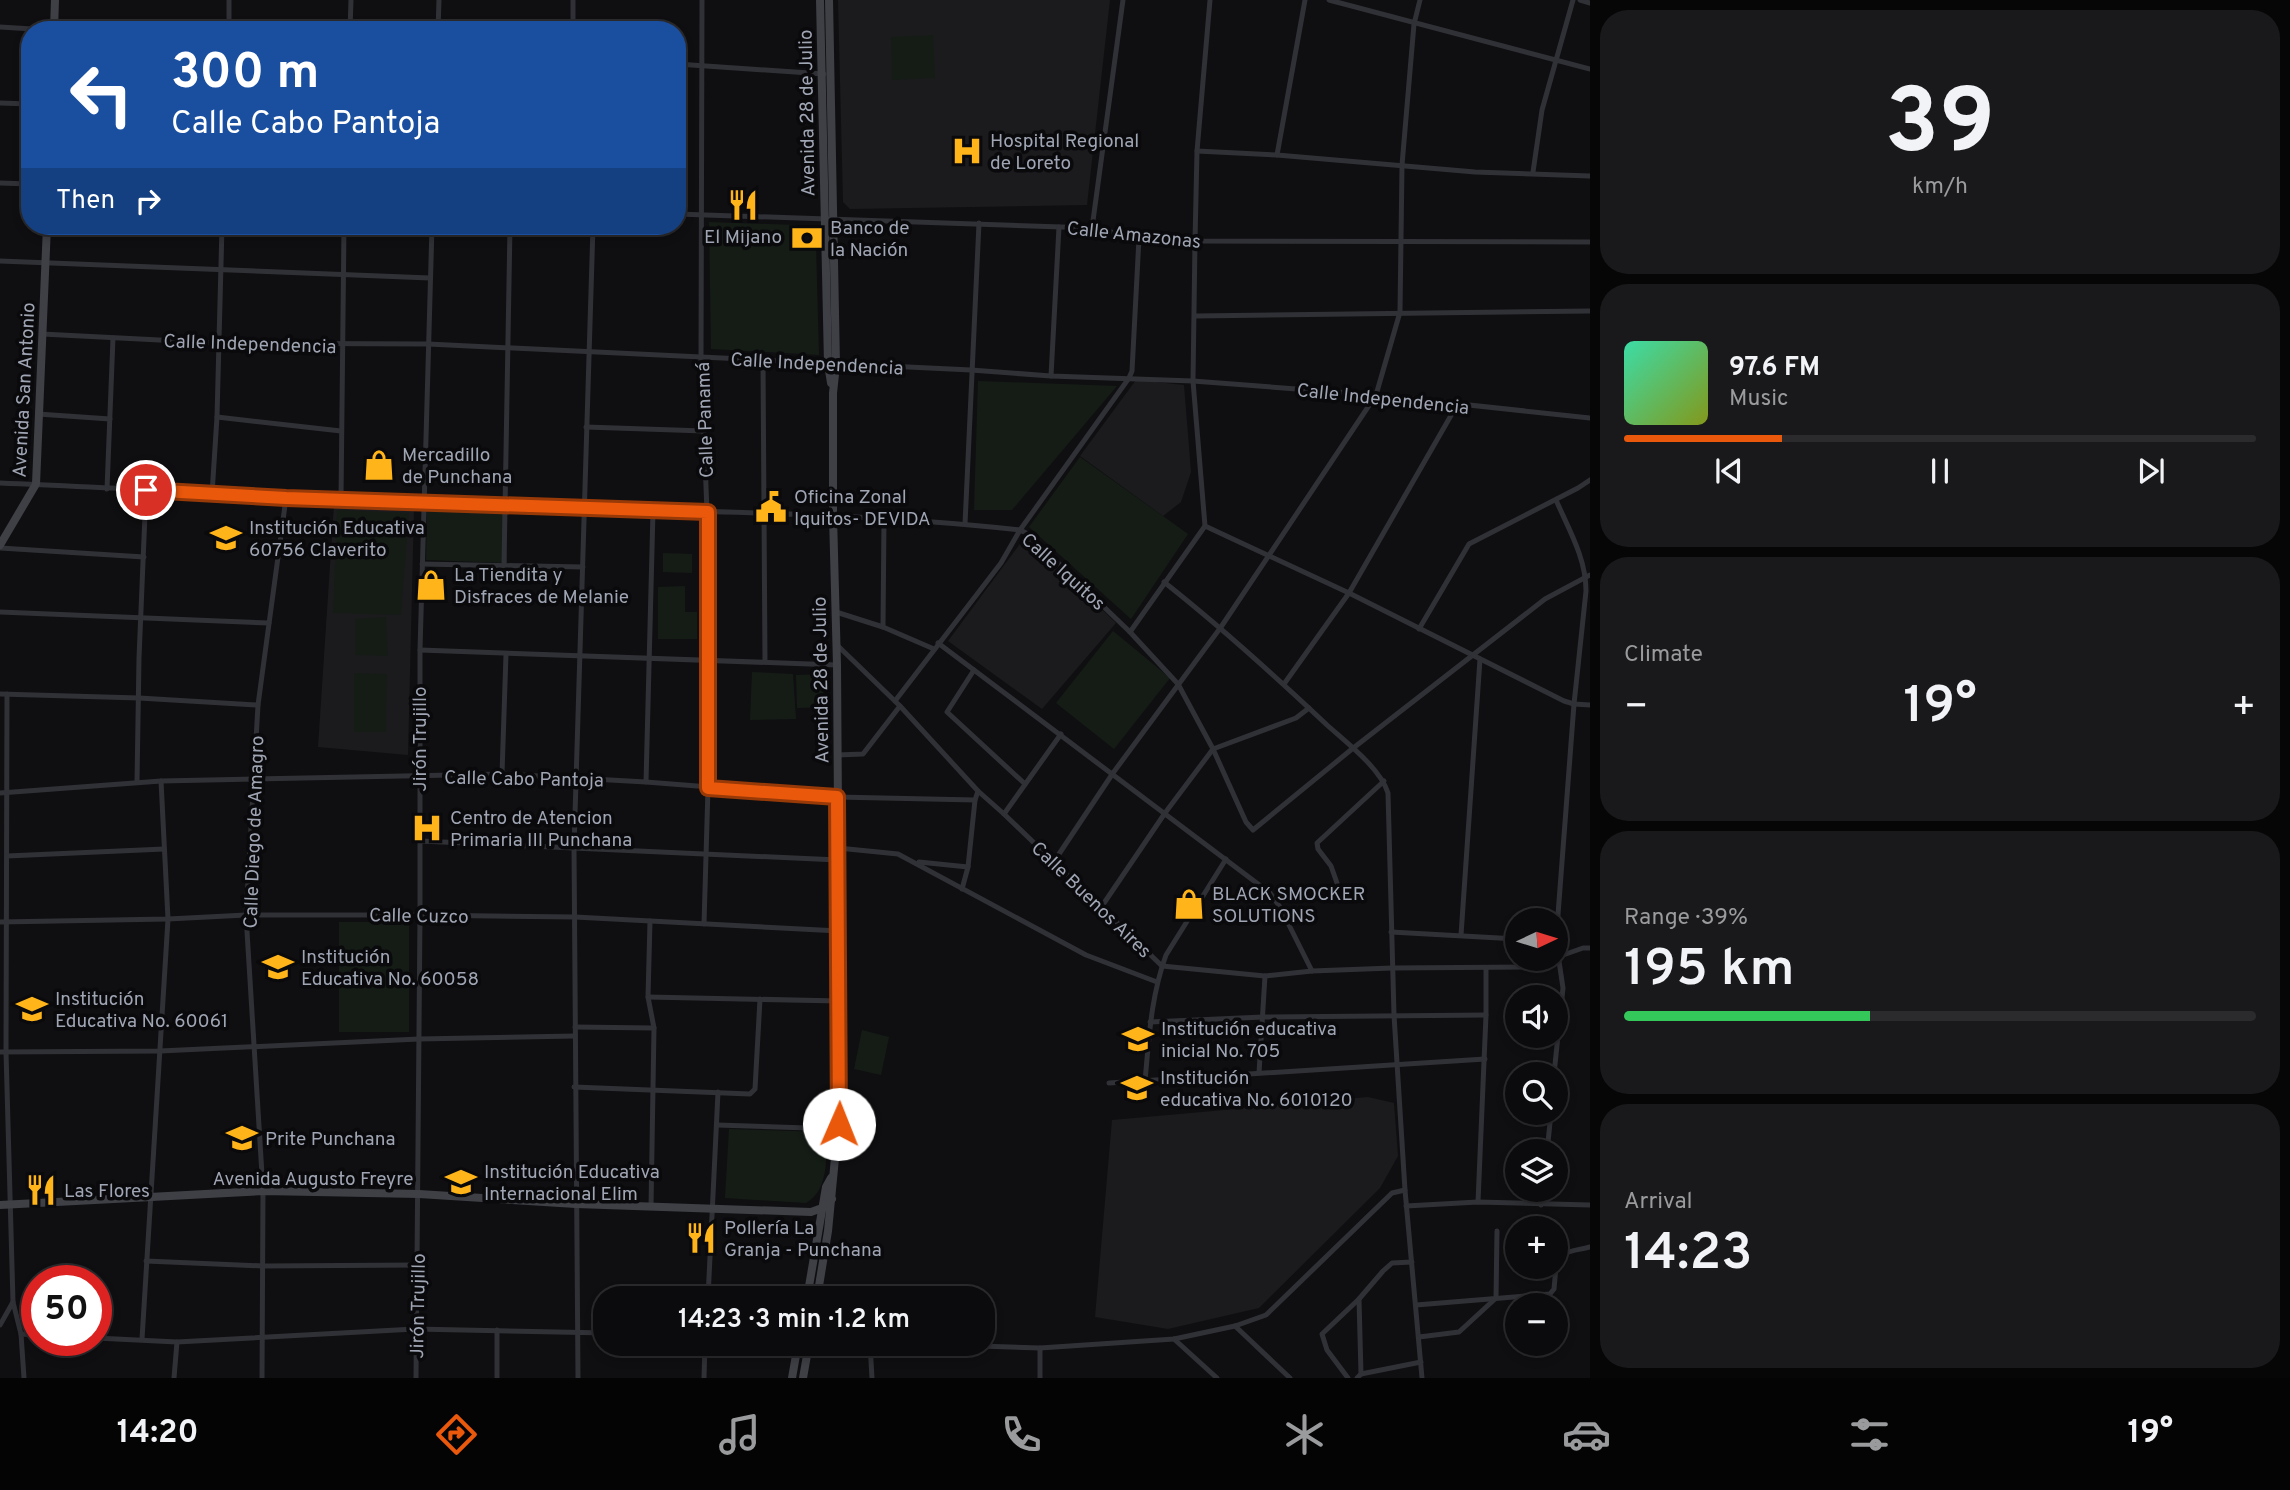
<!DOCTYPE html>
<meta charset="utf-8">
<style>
body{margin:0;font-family:Overpass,sans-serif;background:#19191b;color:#f1f3f6;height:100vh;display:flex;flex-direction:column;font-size:26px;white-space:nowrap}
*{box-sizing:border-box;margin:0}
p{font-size:23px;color:#9a9b9d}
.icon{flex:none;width:38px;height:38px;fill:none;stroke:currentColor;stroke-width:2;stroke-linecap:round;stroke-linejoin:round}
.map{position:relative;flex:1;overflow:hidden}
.drawer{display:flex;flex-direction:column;gap:10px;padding:10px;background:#060607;width:700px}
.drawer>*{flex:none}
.guide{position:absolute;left:21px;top:21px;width:665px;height:214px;border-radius:28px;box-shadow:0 4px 10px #0003,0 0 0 2px #2b2b2e;background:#1a4fa0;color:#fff;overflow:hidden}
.needle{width:46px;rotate:86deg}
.buttons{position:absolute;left:1505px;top:908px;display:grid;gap:14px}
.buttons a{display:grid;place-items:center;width:63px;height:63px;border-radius:50%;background:#0b0b0d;box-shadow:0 4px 10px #0003,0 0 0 2px #2b2b2e;font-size:35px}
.speed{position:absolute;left:21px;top:1265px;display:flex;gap:14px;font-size:35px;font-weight:700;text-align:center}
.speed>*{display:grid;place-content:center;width:91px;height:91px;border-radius:50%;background:#0b0b0d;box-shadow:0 4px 10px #0003,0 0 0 2px #2b2b2e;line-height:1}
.speed .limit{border:10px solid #d22;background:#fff;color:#111}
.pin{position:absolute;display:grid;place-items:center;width:60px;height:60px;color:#fff;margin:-30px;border:4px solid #fff;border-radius:50%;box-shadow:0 2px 7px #0007}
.me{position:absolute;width:77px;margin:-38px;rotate:1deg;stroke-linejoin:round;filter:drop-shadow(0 0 5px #0008)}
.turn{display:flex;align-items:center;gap:24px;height:147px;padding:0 35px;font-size:32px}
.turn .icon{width:91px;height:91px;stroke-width:2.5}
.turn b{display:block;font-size:49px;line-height:60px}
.then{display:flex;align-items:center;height:66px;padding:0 35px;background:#0003;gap:14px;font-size:26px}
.big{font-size:52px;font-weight:600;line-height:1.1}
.drawer .card{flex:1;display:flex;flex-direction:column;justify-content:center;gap:10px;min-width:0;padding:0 24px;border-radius:28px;background:#19191b}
.drawer .dial{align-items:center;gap:0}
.dial b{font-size:91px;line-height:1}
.song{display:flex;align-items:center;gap:21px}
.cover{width:84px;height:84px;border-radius:10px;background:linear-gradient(135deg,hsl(160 70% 55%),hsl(70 70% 35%))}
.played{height:7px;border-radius:4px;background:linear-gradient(90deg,#ea580c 25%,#2b2b2e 25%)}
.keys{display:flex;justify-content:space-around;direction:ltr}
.heat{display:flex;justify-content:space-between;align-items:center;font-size:38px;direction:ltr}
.charge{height:10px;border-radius:5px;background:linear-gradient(90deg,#34c759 39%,#2b2b2e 0)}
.trip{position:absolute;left:593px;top:1286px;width:402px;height:70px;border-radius:28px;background:#0b0b0d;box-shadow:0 4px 10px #0003,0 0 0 2px #2b2b2e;font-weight:600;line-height:70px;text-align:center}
.tabs{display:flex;height:112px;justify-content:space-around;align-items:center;background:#040405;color:#9a9b9d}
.tabs .icon{width:49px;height:49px}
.tabs .current{color:#ea580c}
.tabs b{font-size:32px;color:#f1f3f6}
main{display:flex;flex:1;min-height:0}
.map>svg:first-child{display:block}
</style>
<main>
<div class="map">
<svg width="1590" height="1378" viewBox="0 0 1590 1378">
<rect width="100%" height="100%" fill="#0f0f11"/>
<g fill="#1b1b1e">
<polygon points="838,0 1110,0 1087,205 850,209 843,202"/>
<polygon points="1136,380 1184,385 1191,472 1181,502 1163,516 1080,456"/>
<polygon points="334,505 414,508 408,755 318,747"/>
<polygon points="1025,537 1030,539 1116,623 1042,709 948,641"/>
<polygon points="1368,1097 1394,1103 1398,1156 1380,1188 1259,1308 1168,1329 1095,1317 1112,1120"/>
</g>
<g fill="#151c16">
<polygon points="933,35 935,78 892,80 891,37"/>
<polygon points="709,222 797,225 799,247 816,246 819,355 711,349"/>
<polygon points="978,381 1117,386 1012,510 974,510"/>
<polygon points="1080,457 1188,534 1131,619 1029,527"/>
<polygon points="427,507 505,509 507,563 426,560"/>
<polygon points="337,510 409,513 401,615 333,613"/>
<polygon points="663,553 692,554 692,573 663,572"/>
<polygon points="685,586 685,612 697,612 697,639 658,639 658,587"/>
<polygon points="386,617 388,656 355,655 355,619"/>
<polygon points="1113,631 1170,678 1114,749 1056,703"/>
<polygon points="752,672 793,674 796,719 750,720"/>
<polygon points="354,673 387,674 386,732 354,732"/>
<polygon points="828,674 829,707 797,708 796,675"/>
<rect x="339" y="922" width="70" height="110"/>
<polygon points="862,1030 889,1037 881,1075 854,1069"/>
<path d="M729 1129 824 1132 828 1136C825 1160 829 1190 806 1203L725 1198Z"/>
</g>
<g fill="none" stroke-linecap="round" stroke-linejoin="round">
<g stroke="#303136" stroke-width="5">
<polyline points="702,0 701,358 707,512 708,788 704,924"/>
<polyline points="1329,0 1590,69"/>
<polyline points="1580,0 1590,3"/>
<polyline points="0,27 49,30"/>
<polyline points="229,30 229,0"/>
<polyline points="350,30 351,0"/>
<polyline points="438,30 439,0"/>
<polyline points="573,30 573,0"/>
<polyline points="677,64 824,74"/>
<polyline points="0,103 30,104"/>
<polyline points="1197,151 1277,155 1475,172 1590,176"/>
<polyline points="1277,155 1305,0"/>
<polyline points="1533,172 1542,110 1573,0"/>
<polyline points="0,183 30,184"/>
<polyline points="677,214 1092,228 1139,238 1195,241 1590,242"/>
<polyline points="1092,228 1123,0"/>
<polyline points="0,261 430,278"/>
<polyline points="1195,316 1590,311"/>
<polyline points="42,334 218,343 428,344 971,370 1051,376 1193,381 1376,395 1590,418"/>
<polyline points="763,361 765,662"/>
<polyline points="1051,376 1059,227"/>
<polyline points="38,414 110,419"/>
<polyline points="217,417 341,431"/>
<polyline points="586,427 704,431"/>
<path d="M0 483C169 490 338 500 508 506 678 512 850 511 1020 530L1028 534 1130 632 1178 684 1213 749 1246 822 1253 830 1352 749 1545 599 1590 575"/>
<polyline points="107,489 113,338"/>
<polyline points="212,494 217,417 222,226"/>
<polyline points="341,499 344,226"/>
<polyline points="965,524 979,223"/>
<polyline points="1205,526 1349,593 1564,701 1574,704 1590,705"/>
<polyline points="0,548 144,557"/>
<polyline points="422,564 583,567"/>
<polyline points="504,565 510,226"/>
<path d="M1164 582C1221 627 1274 675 1327 725 1347 743 1380 768 1388 793L1394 1015 1405 1190 1422 1378"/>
<polyline points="0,612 269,623"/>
<polyline points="836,612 883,627 934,649"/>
<polyline points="883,627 884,520"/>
<polyline points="1419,629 1469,544 1578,488 1590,480"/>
<polyline points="1130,632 1205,526 1193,381 1195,241 1197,151 1210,0"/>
<polyline points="938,643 1270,893 1280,907 1312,971"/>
<polyline points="837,645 900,706 978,791 1004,814 1162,966 1265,976 1312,971 1392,968 1529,967 1583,948 1590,948"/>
<polyline points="420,650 837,665"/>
<polyline points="974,670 947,712 1025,784"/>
<polyline points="1284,684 1349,593 1457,405"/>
<polyline points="0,694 139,698 258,705"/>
<polyline points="7,694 6,1052 13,1302 21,1334 24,1378"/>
<polyline points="895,701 1001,563 1020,530 1129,378 1132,371 1139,238"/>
<polyline points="837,755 863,754 900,706"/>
<polyline points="502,774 506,654"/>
<polyline points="137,782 139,658 146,490"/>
<polyline points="646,782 653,511"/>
<polyline points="0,793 161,781 502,774 646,782 837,797 975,800 978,791"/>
<polyline points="1004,814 1061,734"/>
<polyline points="420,841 838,860"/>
<polyline points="838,848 898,854 1086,955 1157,982"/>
<polyline points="7,856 164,849"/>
<polyline points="919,862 968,867"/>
<polyline points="1053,863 1113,773 1221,627 1376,395 1400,312 1402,165 1414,24 1420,0"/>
<polyline points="1337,883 1331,866 1318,849 1317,843 1384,781"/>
<polyline points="962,889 968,867 975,800"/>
<polyline points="1100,909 1165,813 1213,749 1296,718 1309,708"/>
<polyline points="650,921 648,997 654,1028 651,1207"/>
<polyline points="0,922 168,919 246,915 420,915 575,917 839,931"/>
<polyline points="1391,932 1517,939"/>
<polyline points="1461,935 1480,659"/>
<polyline points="648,997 840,1001"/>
<polyline points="1150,1022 1263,1017 1486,1015"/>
<polyline points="575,1027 654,1028"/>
<polyline points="0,1052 160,1051 419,1039 575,1036"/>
<polyline points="1259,1073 1265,976"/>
<path d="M1554 1074 1563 988 1556 941 1574 704 1586 591C1586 558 1569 530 1556 500"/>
<path d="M1145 1081C1149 1038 1151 996 1166 955L1226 859"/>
<polyline points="1109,1083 1485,1059"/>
<polyline points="574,1087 750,1094 755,1089 760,999"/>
<polyline points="717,1125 839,1129"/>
<polyline points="1547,1152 1551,1113"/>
<polyline points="1478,1202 1486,1015 1486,968"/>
<polyline points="1541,1205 1542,1190"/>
<polyline points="1406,1206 1478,1202 1590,1205"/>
<polyline points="146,1261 263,1266 417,1265"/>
<path d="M1556 1267C1557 1250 1576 1251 1590 1247"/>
<polyline points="708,1298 718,1092"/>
<polyline points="1359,1299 1361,1374"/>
<polyline points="1416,1305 1550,1294 1554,1289 1556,1267"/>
<polyline points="0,1325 13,1302"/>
<polyline points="1235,1326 1290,1378"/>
<polyline points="21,1334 37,1335"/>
<polyline points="1419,1337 1459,1332 1496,1298 1497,1231"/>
<polyline points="96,1338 177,1342 415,1329 606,1333"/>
<polyline points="142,1339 168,919 161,781"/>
<polyline points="1174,1339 1217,1378"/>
<polyline points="870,1344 872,1378"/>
<polyline points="915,1344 1040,1348 1174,1339 1235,1326 1266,1315 1392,1193 1405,1190"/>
<polyline points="174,1378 177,1342"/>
<polyline points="262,1378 263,1191 246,915 258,705 286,498"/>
<polyline points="416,1378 420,915 420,650 432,226"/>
<polyline points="497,1378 497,1330"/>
<polyline points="578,1378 574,847 593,226"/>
<polyline points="704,1378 705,1344"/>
<polyline points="1040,1378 1040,1348"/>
<polyline points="1348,1378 1327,1350 1322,1334 1359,1299 1383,1271 1392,1263 1412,1262"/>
<polyline points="1357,1378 1361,1374 1421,1362"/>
</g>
<g stroke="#3e4046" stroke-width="8">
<polyline points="820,0 828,364 831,383"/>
<polyline points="54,30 55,0"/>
<polyline points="0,545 36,484 47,226"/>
<polyline points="0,1205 263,1191 419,1194 576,1204 811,1212 822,1208 832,1199"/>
<polyline points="807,1298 826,1187 831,1178"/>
<polyline points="817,1298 828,1231 840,1106 837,665 833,516 833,393 836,365 829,0"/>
<polyline points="792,1378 798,1344"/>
<polyline points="803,1378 809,1344"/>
</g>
</g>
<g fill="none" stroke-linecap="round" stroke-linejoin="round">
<defs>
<polyline id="route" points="146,490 286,498 708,512 708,788 837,797 839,1124"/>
</defs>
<use href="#route" stroke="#983908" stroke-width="18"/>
<use href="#route" stroke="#ea580c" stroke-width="12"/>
</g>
<defs>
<symbol id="hospital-bare" viewBox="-9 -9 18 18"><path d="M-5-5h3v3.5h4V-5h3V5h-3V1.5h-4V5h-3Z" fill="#ffb419" stroke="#0a0a0c" stroke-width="2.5" paint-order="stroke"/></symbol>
<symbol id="restaurant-bare" viewBox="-9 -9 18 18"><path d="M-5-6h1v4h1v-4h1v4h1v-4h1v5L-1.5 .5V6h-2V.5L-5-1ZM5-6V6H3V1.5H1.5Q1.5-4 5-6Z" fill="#ffb419" stroke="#0a0a0c" stroke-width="2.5" paint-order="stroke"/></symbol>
<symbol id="bank-bare" viewBox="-9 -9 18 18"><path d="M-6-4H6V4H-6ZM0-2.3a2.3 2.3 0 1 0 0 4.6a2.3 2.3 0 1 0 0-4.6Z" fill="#ffb419" stroke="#0a0a0c" stroke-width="2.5" paint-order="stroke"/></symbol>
<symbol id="shop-bare" viewBox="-9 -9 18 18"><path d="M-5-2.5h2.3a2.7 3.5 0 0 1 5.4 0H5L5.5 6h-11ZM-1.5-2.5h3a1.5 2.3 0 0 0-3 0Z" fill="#ffb419" stroke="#0a0a0c" stroke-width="2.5" paint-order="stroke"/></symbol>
<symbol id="civic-bare" viewBox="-9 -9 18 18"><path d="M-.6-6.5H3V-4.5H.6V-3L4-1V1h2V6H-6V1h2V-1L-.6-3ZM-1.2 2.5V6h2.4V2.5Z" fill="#ffb419" stroke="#0a0a0c" stroke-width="2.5" paint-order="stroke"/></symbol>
<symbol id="school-bare" viewBox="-9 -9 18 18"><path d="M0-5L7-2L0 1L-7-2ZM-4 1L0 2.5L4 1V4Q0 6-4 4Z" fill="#ffb419" stroke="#0a0a0c" stroke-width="2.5" paint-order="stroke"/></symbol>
</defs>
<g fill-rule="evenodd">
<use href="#hospital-bare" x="945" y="129" width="44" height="44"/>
<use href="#restaurant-bare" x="721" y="183" width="44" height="44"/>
<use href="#bank-bare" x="785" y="216" width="44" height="44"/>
<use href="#shop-bare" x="357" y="443" width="44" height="44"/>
<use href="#civic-bare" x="749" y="485" width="44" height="44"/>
<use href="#school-bare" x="204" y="516" width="44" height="44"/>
<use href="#shop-bare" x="409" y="563" width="44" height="44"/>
<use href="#hospital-bare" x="405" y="806" width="44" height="44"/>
<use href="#shop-bare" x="1167" y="882" width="44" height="44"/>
<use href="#school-bare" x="256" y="945" width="44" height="44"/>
<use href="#school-bare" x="10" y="987" width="44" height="44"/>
<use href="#school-bare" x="1116" y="1017" width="44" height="44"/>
<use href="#school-bare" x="1115" y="1066" width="44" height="44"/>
<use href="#school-bare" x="220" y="1116" width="44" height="44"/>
<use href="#school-bare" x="439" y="1160" width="44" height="44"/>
<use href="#restaurant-bare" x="19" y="1168" width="44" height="44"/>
<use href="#restaurant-bare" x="679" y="1216" width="44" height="44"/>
</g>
<g text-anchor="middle" stroke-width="7" stroke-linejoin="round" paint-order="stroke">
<g font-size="19" fill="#9fa5b3" stroke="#0a0a0c">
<text transform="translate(806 113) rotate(-91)" y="7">Avenida 28 de Julio</text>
<text transform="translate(1134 234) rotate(6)" y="7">Calle Amazonas</text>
<text transform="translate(250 343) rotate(2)" y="7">Calle Independencia</text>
<text transform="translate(817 363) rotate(3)" y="7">Calle Independencia</text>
<text transform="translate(23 390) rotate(-87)" y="7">Avenida San Antonio</text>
<text transform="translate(1383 398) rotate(6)" y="7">Calle Independencia</text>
<text transform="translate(704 420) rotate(-92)" y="7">Calle Panamá</text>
<text transform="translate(1064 571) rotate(42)" y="7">Calle Iquitos</text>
<text transform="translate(820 680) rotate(-91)" y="7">Avenida 28 de Julio</text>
<text transform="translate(419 739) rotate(-90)" y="7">Jirón Trujillo</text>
<text transform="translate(524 778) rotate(1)" y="7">Calle Cabo Pantoja</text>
<text transform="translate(253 832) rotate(-88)" y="7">Calle Diego de Amagro</text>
<text transform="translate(1092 899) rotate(44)" y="7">Calle Buenos Aires</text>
<text transform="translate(419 915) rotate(1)" y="7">Calle Cuzco</text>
<text x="313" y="1185">Avenida Augusto Freyre</text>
<text transform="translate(417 1306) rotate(-89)" y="7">Jirón Trujillo</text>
</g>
<g font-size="19" fill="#9fa5b3" stroke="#0a0a0c" text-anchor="start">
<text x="990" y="147">Hospital Regional<tspan x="990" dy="22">de Loreto</tspan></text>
<text x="830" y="234">Banco de<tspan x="830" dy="22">la Nación</tspan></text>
<text x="743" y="243" text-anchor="middle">El Mijano</text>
<text x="402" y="461">Mercadillo<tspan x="402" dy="22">de Punchana</tspan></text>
<text x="794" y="503">Oficina Zonal<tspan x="794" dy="22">Iquitos- DEVIDA</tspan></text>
<text x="249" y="534">Institución Educativa<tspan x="249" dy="22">60756 Claverito</tspan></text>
<text x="454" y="581">La Tiendita y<tspan x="454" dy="22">Disfraces de Melanie</tspan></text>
<text x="450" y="824">Centro de Atencion<tspan x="450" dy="22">Primaria III Punchana</tspan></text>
<text x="1212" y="900">BLACK SMOCKER<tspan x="1212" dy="22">SOLUTIONS</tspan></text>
<text x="301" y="963">Institución<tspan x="301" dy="22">Educativa No. 60058</tspan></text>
<text x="55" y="1005">Institución<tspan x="55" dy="22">Educativa No. 60061</tspan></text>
<text x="1161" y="1035">Institución educativa<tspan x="1161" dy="22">inicial No. 705</tspan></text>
<text x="1160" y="1084">Institución<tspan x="1160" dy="22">educativa No. 6010120</tspan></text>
<text x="265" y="1145">Prite Punchana</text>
<text x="484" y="1178">Institución Educativa<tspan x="484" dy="22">Internacional Elim</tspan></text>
<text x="64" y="1197">Las Flores</text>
<text x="724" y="1234">Pollería La<tspan x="724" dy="22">Granja - Punchana</tspan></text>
</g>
</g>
</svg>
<div class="buttons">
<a><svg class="needle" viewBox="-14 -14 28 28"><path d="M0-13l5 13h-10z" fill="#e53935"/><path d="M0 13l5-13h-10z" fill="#9a9b9d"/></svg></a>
<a><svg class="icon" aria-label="sound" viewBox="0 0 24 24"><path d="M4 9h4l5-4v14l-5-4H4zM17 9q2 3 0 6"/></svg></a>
<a><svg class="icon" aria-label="search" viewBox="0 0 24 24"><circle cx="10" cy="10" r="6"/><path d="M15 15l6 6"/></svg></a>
<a><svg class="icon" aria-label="layers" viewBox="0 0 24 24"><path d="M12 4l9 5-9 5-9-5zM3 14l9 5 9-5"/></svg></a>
<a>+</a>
<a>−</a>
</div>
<div class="speed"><div class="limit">50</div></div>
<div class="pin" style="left:146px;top:490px;background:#d93025"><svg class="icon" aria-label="arrive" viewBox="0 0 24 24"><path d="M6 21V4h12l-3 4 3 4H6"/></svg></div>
<svg class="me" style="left:839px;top:1124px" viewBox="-20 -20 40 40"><circle r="19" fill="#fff"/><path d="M0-13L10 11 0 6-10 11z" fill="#ea580c"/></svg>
<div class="trip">14:23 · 3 min · 1.2 km</div>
<div class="guide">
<div class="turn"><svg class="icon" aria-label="left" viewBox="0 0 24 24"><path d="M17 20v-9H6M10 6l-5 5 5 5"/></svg><div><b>300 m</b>Calle Cabo Pantoja</div></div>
<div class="then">Then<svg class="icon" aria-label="right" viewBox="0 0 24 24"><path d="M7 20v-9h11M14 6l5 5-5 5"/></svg></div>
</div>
</div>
<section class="drawer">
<div class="card dial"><b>39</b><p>km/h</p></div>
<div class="card">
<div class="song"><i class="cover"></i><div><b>97.6 FM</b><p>Music</p></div></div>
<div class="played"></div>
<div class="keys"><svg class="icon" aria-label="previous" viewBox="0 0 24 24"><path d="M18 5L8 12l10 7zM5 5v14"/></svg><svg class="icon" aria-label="pause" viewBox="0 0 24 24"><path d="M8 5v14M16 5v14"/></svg><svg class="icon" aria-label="next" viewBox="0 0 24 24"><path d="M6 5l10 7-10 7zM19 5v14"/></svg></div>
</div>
<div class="card"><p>Climate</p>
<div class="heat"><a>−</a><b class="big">19°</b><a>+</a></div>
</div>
<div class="card"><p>Range · 39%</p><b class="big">195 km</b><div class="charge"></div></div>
<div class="card"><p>Arrival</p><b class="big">14:23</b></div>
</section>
</main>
<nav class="tabs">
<b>14:20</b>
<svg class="icon current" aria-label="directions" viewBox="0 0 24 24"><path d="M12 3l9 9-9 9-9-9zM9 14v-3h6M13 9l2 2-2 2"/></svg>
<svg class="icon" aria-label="music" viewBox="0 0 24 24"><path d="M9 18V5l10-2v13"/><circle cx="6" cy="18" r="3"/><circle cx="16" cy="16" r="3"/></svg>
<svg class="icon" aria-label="phone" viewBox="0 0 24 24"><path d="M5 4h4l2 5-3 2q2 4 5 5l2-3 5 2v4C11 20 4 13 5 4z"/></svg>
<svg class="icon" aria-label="climate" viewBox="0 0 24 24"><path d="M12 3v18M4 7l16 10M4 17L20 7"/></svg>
<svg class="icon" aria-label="car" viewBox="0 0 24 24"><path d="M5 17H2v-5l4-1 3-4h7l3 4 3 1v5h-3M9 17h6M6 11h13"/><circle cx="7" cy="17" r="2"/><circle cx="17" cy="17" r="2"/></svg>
<svg class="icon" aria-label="filters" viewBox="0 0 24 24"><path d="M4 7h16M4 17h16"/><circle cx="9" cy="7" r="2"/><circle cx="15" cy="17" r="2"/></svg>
<b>19°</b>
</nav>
